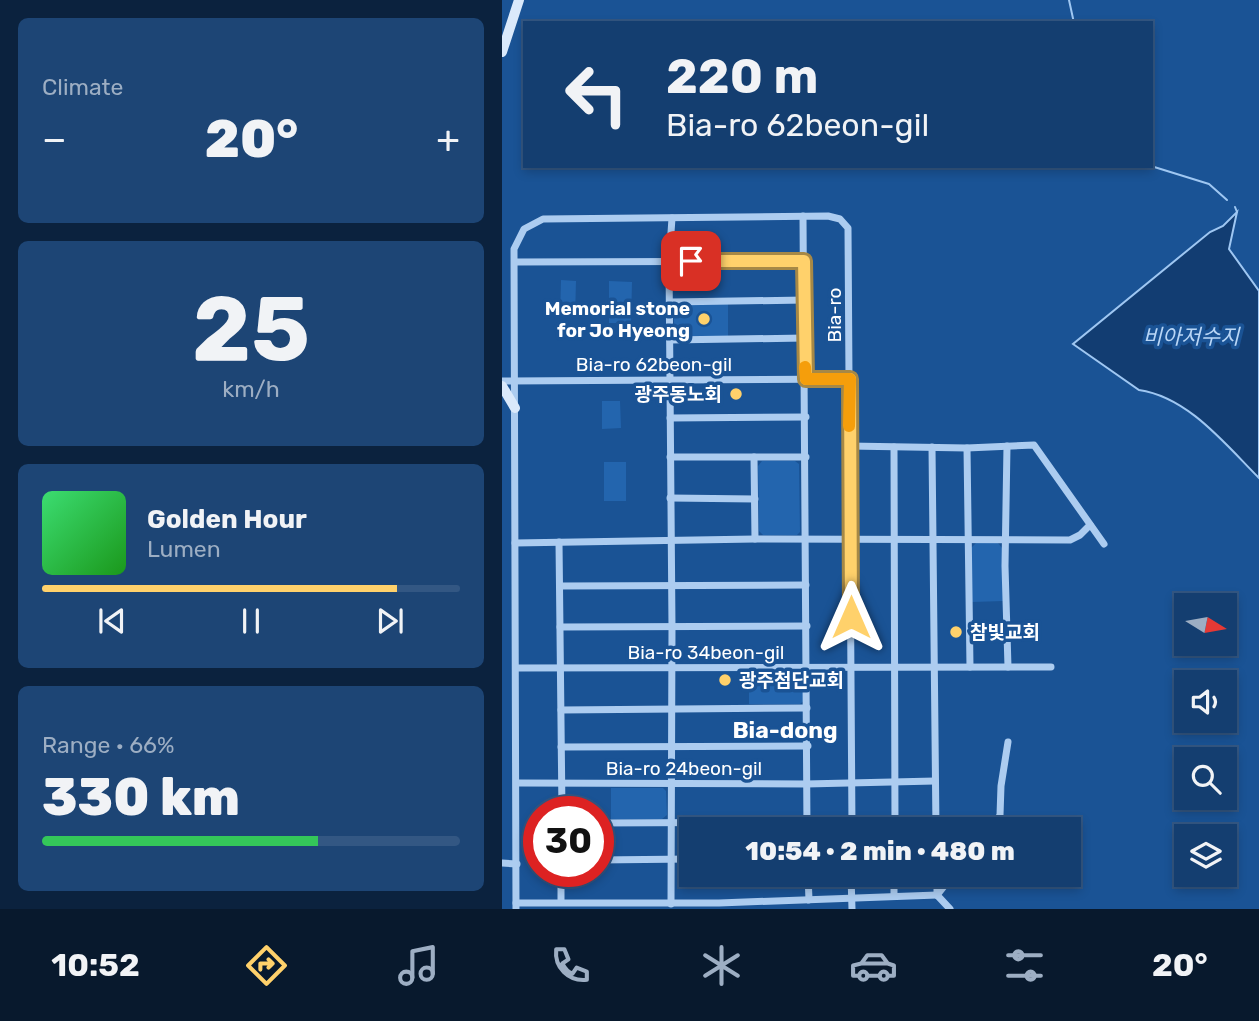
<!DOCTYPE html>
<meta charset="utf-8">
<style>
body{margin:0;font-family:Rubik,"Noto Sans KR",sans-serif;background:#1d4575;color:#f1f3f6;height:100vh;display:flex;flex-direction:column;font-size:26px;white-space:nowrap}
*{box-sizing:border-box;margin:0}
p{font-size:23px;color:#9daec3}
.icon{flex:none;width:38px;height:38px;fill:none;stroke:currentColor;stroke-width:2;stroke-linecap:round;stroke-linejoin:round}
.map{position:relative;flex:1;overflow:hidden}
.drawer{display:flex;flex-direction:column;gap:18px;padding:18px;background:#0b223e;width:502px}
.drawer>*{flex:none}
.top-card{position:absolute;left:21px;top:21px;width:630px;height:147px;border-radius:0px;box-shadow:0 4px 10px #0003,0 0 0 2px #335783;background:#143e70;color:#f1f3f6;overflow:hidden}
.needle{width:46px;rotate:101deg}
.tools{position:absolute;left:672px;top:593px;display:grid;gap:14px}
.tools a{display:grid;place-items:center;width:63px;height:63px;border-radius:0px;background:#143e70;box-shadow:0 4px 10px #0003,0 0 0 2px #335783;font-size:35px}
.speed{position:absolute;left:21px;top:796px;display:flex;gap:14px;font-size:35px;font-weight:700;text-align:center}
.speed>*{display:grid;place-content:center;width:91px;height:91px;border-radius:50%;background:#143e70;box-shadow:0 4px 10px #0003,0 0 0 2px #335783;line-height:1}
.speed .limit{border:10px solid #d22;background:#fff;color:#111}
.pin{position:absolute;display:grid;place-items:center;width:60px;height:60px;color:#fff;margin:-30px;border-radius:14px;box-shadow:0 4px 10px #0006}
.me{position:absolute;width:77px;margin:-38px;rotate:0deg;stroke-linejoin:round;filter:drop-shadow(0 0 5px #0008)}
.turn{display:flex;align-items:center;gap:24px;height:147px;padding:0 28px;font-size:32px}
.turn .icon{width:91px;height:91px;stroke-width:2.5}
.turn b{display:block;font-size:49px;line-height:60px}
.big{font-size:52px;font-weight:800;line-height:1.1}
.drawer .tile{flex:1;display:flex;flex-direction:column;justify-content:center;gap:10px;min-width:0;padding:0 24px;border-radius:10px;background:#1d4575}
.drawer .dial{align-items:center;gap:0}
.dial b{font-size:91px;line-height:1}
.song{display:flex;align-items:center;gap:21px}
.cover{width:84px;height:84px;border-radius:10px;background:linear-gradient(135deg,hsl(140 70% 55%),hsl(120 70% 35%))}
.played{height:7px;border-radius:4px;background:linear-gradient(90deg,#ffd16b 85%,#335783 85%)}
.keys{display:flex;justify-content:space-around;direction:ltr}
.heat{display:flex;justify-content:space-between;align-items:center;font-size:38px;direction:ltr}
.charge{height:10px;border-radius:5px;background:linear-gradient(90deg,#34c759 66%,#335783 0)}
.trip{position:absolute;left:177px;top:817px;width:402px;height:70px;border-radius:0px;background:#143e70;box-shadow:0 4px 10px #0003,0 0 0 2px #335783;font-weight:800;line-height:70px;text-align:center}
.dock{display:flex;height:112px;justify-content:space-around;align-items:center;background:#08192d;color:#9daec3}
.dock .icon{width:49px;height:49px}
.dock .selected{color:#ffd16b}
.dock b{font-size:32px;color:#f1f3f6}
main{display:flex;flex:1;min-height:0}
.map>svg:first-child{display:block}
</style>
<main>
<section class="drawer">
<div class="tile"><p>Climate</p>
<div class="heat"><a>−</a><b class="big">20°</b><a>+</a></div>
</div>
<div class="tile dial"><b>25</b><p>km/h</p></div>
<div class="tile">
<div class="song"><i class="cover"></i><div><b>Golden Hour</b><p>Lumen</p></div></div>
<div class="played"></div>
<div class="keys"><svg class="icon" aria-label="previous" viewBox="0 0 24 24"><path d="M18 5L8 12l10 7zM5 5v14"/></svg><svg class="icon" aria-label="pause" viewBox="0 0 24 24"><path d="M8 5v14M16 5v14"/></svg><svg class="icon" aria-label="next" viewBox="0 0 24 24"><path d="M6 5l10 7-10 7zM19 5v14"/></svg></div>
</div>
<div class="tile"><p>Range · 66%</p><b class="big">330 km</b><div class="charge"></div></div>
</section>
<div class="map">
<svg width="757" height="909" viewBox="0 0 757 909">
<rect width="100%" height="100%" fill="#1a5395"/>
<g fill="#2365ae">
<polygon points="59,280 74,281 73,318 58,317"/>
<polygon points="107,281 130,282 129,323 107,323"/>
<polygon points="176,304 226,304 226,336 176,337 172,332 172,309"/>
<polygon points="100,401 118,401 119,428 100,429"/>
<polygon points="260,461 293,461 297,464 298,532 295,535 261,535 257,531 256,466"/>
<rect x="102" y="462" width="22" height="39"/>
<polygon points="474,543 496,543 500,548 501,601 470,602 469,548"/>
<polygon points="247,671 298,671 302,676 303,700 298,704 247,704"/>
<polygon points="109,788 161,788 164,791 165,815 160,819 109,819"/>
</g>
<path fill="#123d72" stroke="#9fc7f2" stroke-width="2" d="M735 212 727 249 757 291V478C723 444 686 397 637 390L571 344 708 232 721 226Z"/>
<g fill="none" stroke-linecap="round" stroke-linejoin="round">
<g stroke="#9fc7f2" stroke-width="2">
<polyline points="567,0 572,23"/>
<polyline points="649,166 707,184 725,200"/>
<polyline points="733,207 735,212"/>
</g>
<g stroke="#acccf0" stroke-width="7">
<polyline points="301,216 305,830"/>
<polyline points="13,262 302,261"/>
<polyline points="168,302 303,300"/>
<polyline points="168,340 303,338"/>
<polyline points="0,381 348,379"/>
<polyline points="168,418 304,417"/>
<polyline points="347,446 465,448 532,445 602,544"/>
<polyline points="505,446 503,566 506,667"/>
<polyline points="392,447 393,830"/>
<polyline points="430,447 434,830"/>
<polyline points="465,448 468,667"/>
<polyline points="168,457 304,457"/>
<polyline points="252,457 253,539"/>
<polyline points="168,498 253,499"/>
<polyline points="57,542 60,812"/>
<polyline points="13,543 253,539 568,540 578,535 588,525"/>
<polyline points="58,586 304,585"/>
<polyline points="58,627 305,626"/>
<polyline points="15,668 549,667"/>
<polyline points="59,710 305,708"/>
<polyline points="59,747 306,746"/>
<polyline points="15,783 304,784 433,781"/>
<polyline points="96,823 305,822"/>
<polyline points="489,830 498,815 499,786 506,742"/>
<polyline points="96,860 189,859"/>
<polyline points="0,863 15,864"/>
<polyline points="306,875 307,900"/>
<polyline points="349,875 350,909"/>
<polyline points="435,875 435,895"/>
<polyline points="435,895 451,875"/>
<polyline points="435,895 448,909"/>
<polyline points="392,896 392,875"/>
<polyline points="59,902 59,872"/>
<polyline points="14,903 217,903 435,895"/>
<polyline points="169,904 170,627 167,262 170,218"/>
<polyline points="14,909 12,249 22,229 41,219 326,216 338,219 346,228 350,830"/>
</g>
<g stroke="#dae9fb" stroke-width="10">
<polyline points="0,52 17,0"/>
<polyline points="0,386 13,408"/>
</g>
</g>
<g fill="none" stroke-linecap="round" stroke-linejoin="round">
<defs>
<polyline id="route" points="189,261 302,261 304,379 348,379 349,617"/>
</defs>
<use href="#route" stroke="#a68846" stroke-width="18"/>
<use href="#route" stroke="#ffd16b" stroke-width="12"/>
<polyline stroke="#f59e0b" stroke-width="12" points="303,367 304,379 348,379 347,426"/>
</g>
<g fill="#ffd16b" stroke="#1a5395" stroke-width="2.5">
<circle cx="202" cy="319" r="7"/>
<circle cx="234" cy="394" r="7"/>
<circle cx="454" cy="632" r="7"/>
<circle cx="223" cy="680" r="7"/>
</g>
<g text-anchor="middle" stroke-width="7" stroke-linejoin="round" paint-order="stroke">
<g font-size="19" font-weight="bold" fill="#fff" stroke="#1a5395" text-anchor="end">
<text x="188" y="315">Memorial stone<tspan x="188" dy="22">for Jo Hyeong</tspan></text>
<text x="220" y="401">광주동노회</text>
<text x="468" y="639" text-anchor="start">참빛교회</text>
<text x="237" y="687" text-anchor="start">광주첨단교회</text>
</g>
<g font-size="19" fill="#fff" stroke="#1a5395">
<text transform="translate(332 315) rotate(-90)" y="7">Bia-ro</text>
<text x="152" y="371">Bia-ro 62beon-gil</text>
<text x="204" y="659">Bia-ro 34beon-gil</text>
<text x="182" y="775">Bia-ro 24beon-gil</text>
</g>
<g font-size="21" font-style="italic" fill="#b9d6f6" stroke="#1a5395">
<text x="689" y="344">비아저수지</text>
</g>
<g font-size="23" font-weight="bold" fill="#fff" stroke="#1a5395">
<text x="283" y="738">Bia-dong</text>
</g>
</g>
</svg>
<div class="tools">
<a><svg class="needle" viewBox="-14 -14 28 28"><path d="M0-13l5 13h-10z" fill="#e53935"/><path d="M0 13l5-13h-10z" fill="#9daec3"/></svg></a>
<a><svg class="icon" aria-label="sound" viewBox="0 0 24 24"><path d="M4 9h4l5-4v14l-5-4H4zM17 9q2 3 0 6"/></svg></a>
<a><svg class="icon" aria-label="search" viewBox="0 0 24 24"><circle cx="10" cy="10" r="6"/><path d="M15 15l6 6"/></svg></a>
<a><svg class="icon" aria-label="layers" viewBox="0 0 24 24"><path d="M12 4l9 5-9 5-9-5zM3 14l9 5 9-5"/></svg></a>
</div>
<div class="speed"><div class="limit">30</div></div>
<div class="pin" style="left:189px;top:261px;background:#d93025"><svg class="icon" aria-label="arrive" viewBox="0 0 24 24"><path d="M6 21V4h12l-3 4 3 4H6"/></svg></div>
<svg class="me" style="left:349px;top:617px" viewBox="-20 -20 40 40"><path d="M0-17L14 15 0 8-14 15z" fill="#ffd16b" stroke="#fff" stroke-width="4"/></svg>
<div class="trip">10:54 · 2 min · 480 m</div>
<div class="top-card">
<div class="turn"><svg class="icon" aria-label="left" viewBox="0 0 24 24"><path d="M17 20v-9H6M10 6l-5 5 5 5"/></svg><div><b>220 m</b>Bia-ro 62beon-gil</div></div>
</div>
</div>
</main>
<nav class="dock">
<b>10:52</b>
<svg class="icon selected" aria-label="directions" viewBox="0 0 24 24"><path d="M12 3l9 9-9 9-9-9zM9 14v-3h6M13 9l2 2-2 2"/></svg>
<svg class="icon" aria-label="music" viewBox="0 0 24 24"><path d="M9 18V5l10-2v13"/><circle cx="6" cy="18" r="3"/><circle cx="16" cy="16" r="3"/></svg>
<svg class="icon" aria-label="phone" viewBox="0 0 24 24"><path d="M5 4h4l2 5-3 2q2 4 5 5l2-3 5 2v4C11 20 4 13 5 4z"/></svg>
<svg class="icon" aria-label="climate" viewBox="0 0 24 24"><path d="M12 3v18M4 7l16 10M4 17L20 7"/></svg>
<svg class="icon" aria-label="car" viewBox="0 0 24 24"><path d="M5 17H2v-5l4-1 3-4h7l3 4 3 1v5h-3M9 17h6M6 11h13"/><circle cx="7" cy="17" r="2"/><circle cx="17" cy="17" r="2"/></svg>
<svg class="icon" aria-label="filters" viewBox="0 0 24 24"><path d="M4 7h16M4 17h16"/><circle cx="9" cy="7" r="2"/><circle cx="15" cy="17" r="2"/></svg>
<b>20°</b>
</nav>
